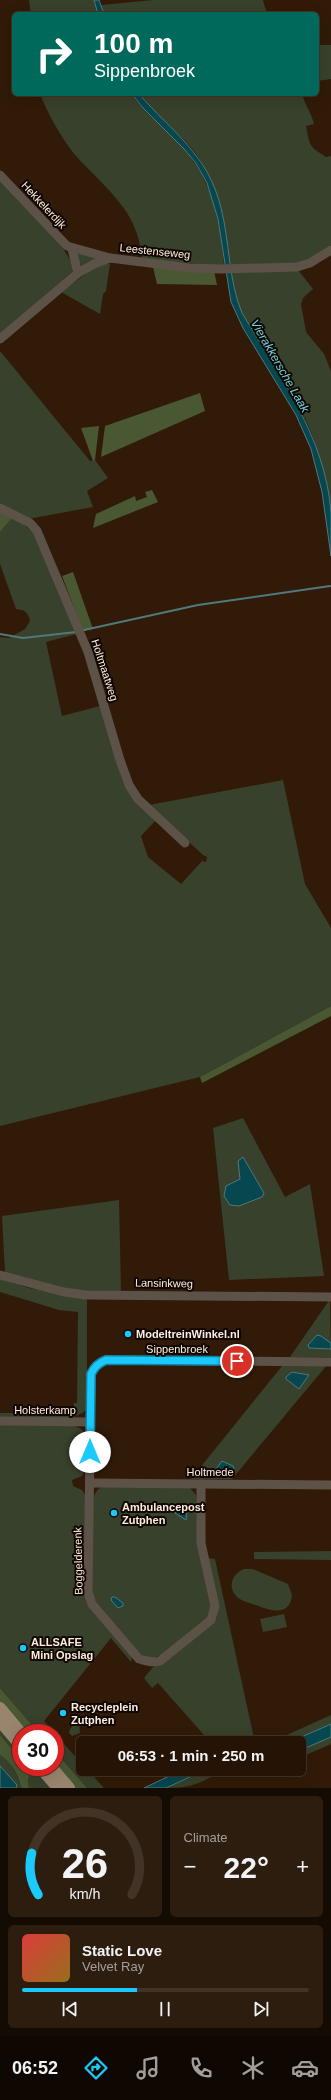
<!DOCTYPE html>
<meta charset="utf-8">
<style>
body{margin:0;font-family:Helvetica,sans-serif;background:#2d1d0f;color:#f1f3f6;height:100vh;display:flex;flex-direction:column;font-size:15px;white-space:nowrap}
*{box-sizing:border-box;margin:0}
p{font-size:13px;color:#a39e9a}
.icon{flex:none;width:22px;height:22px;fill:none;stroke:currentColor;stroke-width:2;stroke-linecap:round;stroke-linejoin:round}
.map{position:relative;height:1788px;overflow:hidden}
.side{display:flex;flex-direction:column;gap:8px;padding:8px;background:#140b03;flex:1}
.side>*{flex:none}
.guide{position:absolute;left:12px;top:12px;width:307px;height:84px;border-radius:6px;box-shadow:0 4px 16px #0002,0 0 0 1px #423327;background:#00695c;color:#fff;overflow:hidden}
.speed{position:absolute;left:12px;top:1724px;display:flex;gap:8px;font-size:20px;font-weight:700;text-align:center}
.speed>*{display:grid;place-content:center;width:52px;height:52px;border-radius:50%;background:#251405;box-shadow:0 4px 16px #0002,0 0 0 1px #423327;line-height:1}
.speed .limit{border:6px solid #d22;background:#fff;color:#111}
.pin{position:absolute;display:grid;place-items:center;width:34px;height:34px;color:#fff;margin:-17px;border:2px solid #fff;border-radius:50%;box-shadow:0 1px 4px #0007}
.me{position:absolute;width:44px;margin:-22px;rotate:0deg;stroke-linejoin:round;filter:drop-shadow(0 0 3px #0008)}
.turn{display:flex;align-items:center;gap:14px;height:84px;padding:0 16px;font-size:18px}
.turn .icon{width:52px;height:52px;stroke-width:2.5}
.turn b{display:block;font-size:28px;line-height:34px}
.big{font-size:30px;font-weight:600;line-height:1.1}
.side .widget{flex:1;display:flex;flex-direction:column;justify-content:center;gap:6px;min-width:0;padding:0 14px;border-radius:6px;background:#2d1d0f}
.side .dial{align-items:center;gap:0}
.dial svg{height:104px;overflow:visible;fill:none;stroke:#423327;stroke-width:7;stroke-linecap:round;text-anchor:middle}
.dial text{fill:#f1f3f6;stroke:none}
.song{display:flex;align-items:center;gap:12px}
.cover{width:48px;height:48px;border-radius:6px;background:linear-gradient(135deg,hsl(0 70% 55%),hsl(40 70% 35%))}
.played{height:4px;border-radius:2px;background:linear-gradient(90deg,#1bcafc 40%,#423327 40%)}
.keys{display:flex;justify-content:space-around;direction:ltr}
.heat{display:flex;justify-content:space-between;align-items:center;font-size:22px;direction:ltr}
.side .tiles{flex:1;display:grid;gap:8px;grid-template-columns:1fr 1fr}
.widget:last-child{grid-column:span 2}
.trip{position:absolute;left:76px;top:1736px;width:230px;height:40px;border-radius:6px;background:#251405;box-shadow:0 4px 16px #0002,0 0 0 1px #423327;font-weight:600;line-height:40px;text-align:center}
.tabs{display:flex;height:64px;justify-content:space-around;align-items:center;background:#0f0802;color:#a39e9a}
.tabs .icon{width:28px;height:28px}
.tabs .on{color:#1bcafc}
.tabs b{font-size:18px;color:#f1f3f6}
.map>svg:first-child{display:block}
</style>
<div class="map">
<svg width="331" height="1788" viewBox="0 0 331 1788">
<rect width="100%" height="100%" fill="#311a07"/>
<g fill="#38412b">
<polygon points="29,0 94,0 98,14 31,14"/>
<polygon points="153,0 263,0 267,14 104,14 101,5"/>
<polygon points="317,45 331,45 331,79 317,81"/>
<path d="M40 94H132C142 111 160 124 174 138 211 176 220 214 224 266L142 260C139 211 107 190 77 157 63 141 48 114 40 94Z"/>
<path d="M139 94H302C305 105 311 112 314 124L306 126C310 147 309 146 326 157L331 156V245L314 258 302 264 230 266C224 225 220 185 194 151 183 137 169 127 157 115 151 108 145 101 139 94Z"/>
<path d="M0 179C21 202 66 242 74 270L0 334Z"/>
<polygon points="76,253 99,258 82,267"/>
<polygon points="105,264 110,264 106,291 103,294 100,314 61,292 91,270"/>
<path d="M231 271H299L313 289 303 298 301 304 306 332 324 354 331 371V513C326 485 321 458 311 432 294 390 265 351 242 313L237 301Z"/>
<polygon points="0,351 90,461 95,460 108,478 87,491 93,507 28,519 0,505"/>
<path d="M13 517 23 523 35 535 77 634 46 642 62 716 100 706 123 782 156 820 141 836 148 857 181 884 202 861 206 862 207 857 203 855 149 805 283 780 305 884 331 928V1006L200 1077 0 1126V637L9 638 25 629 30 621C28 612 25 610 16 609L0 564V532Z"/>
<polygon points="243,1118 285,1197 310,1184 324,1276 229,1280 213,1128"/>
<polygon points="119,1200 121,1292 77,1291 5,1273 2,1216"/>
<path d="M0 1279 29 1288 87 1299V1409C74 1425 21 1418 0 1417V1413H74V1403H77L78 1312 59 1310 0 1292Z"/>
<polygon points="330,1299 331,1357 290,1357"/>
<polygon points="327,1365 232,1479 191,1479 282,1366"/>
<path d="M0 1425 74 1426C80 1428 84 1430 86 1436 89 1444 87 1470 82 1476L72 1480 73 1486 82 1490 85 1495V1590L132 1656 131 1662 111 1638 44 1721 54 1733H39L0 1688Z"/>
<polygon points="103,1487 190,1488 196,1495 212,1606 210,1616 160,1656 150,1659 141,1655 92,1597 92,1499 98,1489"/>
<polygon points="331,1551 331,1560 254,1559 254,1552"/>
<polygon points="208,1558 215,1559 255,1743 206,1743 204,1735 158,1683 152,1688 144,1678 153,1667 216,1620 218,1609"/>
<path d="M244 1569H253L288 1584 292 1595C290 1617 270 1611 256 1605 249 1603 241 1601 236 1596 227 1586 233 1573 244 1569Z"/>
<polygon points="284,1614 287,1627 263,1632 260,1619"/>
<polygon points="83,1715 79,1722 80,1733 72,1736 69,1733 70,1729"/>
<polygon points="331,1715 331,1724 297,1739 294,1743 269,1743"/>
<polygon points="0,1724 21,1749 21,1759 0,1735"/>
<polygon points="55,1734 83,1765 83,1769 87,1769 104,1788 87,1788 55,1751"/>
<polygon points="331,1737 331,1744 299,1758 299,1750"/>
<path d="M0 1755C12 1762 18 1775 21 1788H16V1785L0 1766Z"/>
<polygon points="28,1767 37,1767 55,1788 29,1788 28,1780 31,1770"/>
<path d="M207 1769H224C202 1783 192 1788 166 1788Z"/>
</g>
<g fill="#495833">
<polygon points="153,267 214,271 217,285 157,284"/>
<polygon points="200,393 205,411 101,457 105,426"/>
<polygon points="99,426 95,460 93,461 81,428"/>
<polygon points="152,490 158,502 93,528 96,514 135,496 136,501 147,497 145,492"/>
<polygon points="0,512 13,517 0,532"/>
<polygon points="73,572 93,629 83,631 62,576"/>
<polygon points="331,1006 331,1016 202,1083 200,1077"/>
<polygon points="0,1688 39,1733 24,1733 0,1705"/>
<path d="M0 1735 21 1759V1767H28L31 1770 28 1780 29 1788H21C19 1775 11 1762 0 1755Z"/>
<polygon points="55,1751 87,1788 72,1788 55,1767"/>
</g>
<g fill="#064750" stroke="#50797c">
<polygon points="94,0 99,0 104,14 98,14"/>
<path d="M132 94H139C173 133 208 154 221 208 230 243 228 279 242 313 279 375 326 438 331 513 331 527 331 542 331 556L322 492 311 449 296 415 243 328 231 302 218 219 207 183 195 162 184 149 143 108Z"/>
<polygon points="243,1157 264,1193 262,1197 239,1206 230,1205 224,1196 226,1186 240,1179 238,1161"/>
<polygon points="317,1335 321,1336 331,1343 331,1349 309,1348 308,1345"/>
<polygon points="292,1372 309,1375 299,1389 286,1379 286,1377"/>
<polygon points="222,1461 233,1466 234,1469 216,1469"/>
<polygon points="182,1506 187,1507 186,1520 175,1513"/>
<polygon points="112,1597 115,1597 123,1603 123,1606 118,1608 111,1600"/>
<polygon points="331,1724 331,1737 301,1750 299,1750 299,1743 294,1743 297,1739"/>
<polygon points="0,1766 17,1785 16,1788 0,1788"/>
<polygon points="184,1769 207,1769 166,1788 144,1788"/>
</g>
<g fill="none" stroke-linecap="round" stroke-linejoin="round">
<g stroke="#50797c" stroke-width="2">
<polyline points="84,630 198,605 330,586"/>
<polyline points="0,634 23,638 76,632"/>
</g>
<g stroke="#5c5248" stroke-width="9">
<polyline points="0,175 67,246 110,258"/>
<polyline points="72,249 78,273"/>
<polyline points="0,339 78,273 94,264 110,258 190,268 222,269 297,267 310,263 331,250"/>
<polyline points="0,508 30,523 37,531 88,652 120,760 129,785 138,799 185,843"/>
<polyline points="0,1275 64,1292 86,1295 331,1297"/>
<polyline points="0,1421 90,1422"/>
<polyline points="90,1483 331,1485"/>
<path d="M201 1484V1543L215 1606 211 1620 160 1661C152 1663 147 1661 139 1659L92 1604 88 1592 91 1374C94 1367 98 1363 106 1360L331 1362"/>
</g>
<g stroke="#99846e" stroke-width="12">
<polyline points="0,1708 21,1733"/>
<polyline points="0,1721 21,1746"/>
<polyline points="40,1767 58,1788"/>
<polyline points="51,1767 69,1788"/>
</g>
</g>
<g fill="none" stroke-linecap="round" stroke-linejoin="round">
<defs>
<path id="route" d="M90 1452 91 1374C94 1367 98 1363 106 1360L237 1361"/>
</defs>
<use href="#route" stroke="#1283a4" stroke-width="10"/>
<use href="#route" stroke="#1bcafc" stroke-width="7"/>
</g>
<g fill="#1bcafc" stroke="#110702" stroke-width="1.5">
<circle cx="128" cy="1334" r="4"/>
<circle cx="114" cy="1513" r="4"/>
<circle cx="23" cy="1648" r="4"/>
<circle cx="63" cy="1713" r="4"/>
</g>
<g text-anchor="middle" stroke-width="4" stroke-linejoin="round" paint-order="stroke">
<g font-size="11" fill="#fdede1" stroke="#110702">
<text transform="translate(44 205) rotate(47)" y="4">Hekkelerdijk</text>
<text transform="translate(155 251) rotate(6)" y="4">Leestenseweg</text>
<text transform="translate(105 670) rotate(72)" y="4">Holtmaatweg</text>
<text transform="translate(164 1283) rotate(1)" y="4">Lansinkweg</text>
<text x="177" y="1353">Sippenbroek</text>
<text x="45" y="1414">Holsterkamp</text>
<text x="210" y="1476">Holtmede</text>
<text transform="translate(78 1561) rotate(-91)" y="4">Boggelderenk</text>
</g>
<g font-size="11" font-weight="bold" fill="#fdede1" stroke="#110702" text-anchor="start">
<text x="136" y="1338">ModeltreinWinkel.nl</text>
<text x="122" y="1511">Ambulancepost<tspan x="122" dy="13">Zutphen</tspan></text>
<text x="31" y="1646">ALLSAFE<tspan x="31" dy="13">Mini Opslag</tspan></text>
<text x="71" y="1711">Recycleplein<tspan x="71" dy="13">Zutphen</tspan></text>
</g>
<g font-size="12" font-style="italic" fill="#74d1e0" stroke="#110702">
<text transform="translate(280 366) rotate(60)" y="4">Vierakkersche Laak</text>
</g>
</g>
</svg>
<div class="speed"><div class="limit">30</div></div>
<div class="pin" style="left:237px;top:1361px;background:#d93025"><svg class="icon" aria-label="arrive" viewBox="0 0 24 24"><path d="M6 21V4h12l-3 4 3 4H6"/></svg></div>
<svg class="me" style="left:90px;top:1452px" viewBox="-20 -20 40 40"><circle r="19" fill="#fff"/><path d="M0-13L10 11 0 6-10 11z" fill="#1bcafc"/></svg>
<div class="trip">06:53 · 1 min · 250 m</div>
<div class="guide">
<div class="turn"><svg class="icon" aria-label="right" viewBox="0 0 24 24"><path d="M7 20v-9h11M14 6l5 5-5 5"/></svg><div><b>100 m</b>Sippenbroek</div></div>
</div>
</div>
<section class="side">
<div class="tiles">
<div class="widget dial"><svg viewBox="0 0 100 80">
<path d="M14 69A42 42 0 1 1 86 69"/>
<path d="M14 69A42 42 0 0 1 9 37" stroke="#1bcafc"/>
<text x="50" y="56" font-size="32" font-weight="700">26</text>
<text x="50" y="72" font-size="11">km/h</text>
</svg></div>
<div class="widget"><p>Climate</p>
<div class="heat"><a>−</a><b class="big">22°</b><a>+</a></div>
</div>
<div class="widget">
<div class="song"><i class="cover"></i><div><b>Static Love</b><p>Velvet Ray</p></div></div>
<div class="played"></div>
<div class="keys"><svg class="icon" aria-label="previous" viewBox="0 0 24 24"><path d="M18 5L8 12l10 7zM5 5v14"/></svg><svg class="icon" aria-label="pause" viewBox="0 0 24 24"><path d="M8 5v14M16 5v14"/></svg><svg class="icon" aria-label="next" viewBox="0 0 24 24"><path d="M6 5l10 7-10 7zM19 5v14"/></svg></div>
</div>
</div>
</section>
<nav class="tabs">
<b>06:52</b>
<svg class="icon on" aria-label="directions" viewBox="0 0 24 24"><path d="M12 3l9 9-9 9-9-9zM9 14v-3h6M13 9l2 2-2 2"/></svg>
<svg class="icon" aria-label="music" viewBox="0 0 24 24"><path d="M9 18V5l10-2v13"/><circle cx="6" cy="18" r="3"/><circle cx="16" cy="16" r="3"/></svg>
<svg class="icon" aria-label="phone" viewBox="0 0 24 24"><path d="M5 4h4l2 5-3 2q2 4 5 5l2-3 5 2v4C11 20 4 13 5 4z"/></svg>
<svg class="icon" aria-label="climate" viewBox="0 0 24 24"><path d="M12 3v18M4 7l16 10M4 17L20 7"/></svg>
<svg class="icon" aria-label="car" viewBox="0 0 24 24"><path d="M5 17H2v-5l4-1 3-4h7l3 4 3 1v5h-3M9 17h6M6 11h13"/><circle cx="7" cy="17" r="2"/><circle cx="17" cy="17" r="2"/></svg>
</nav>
